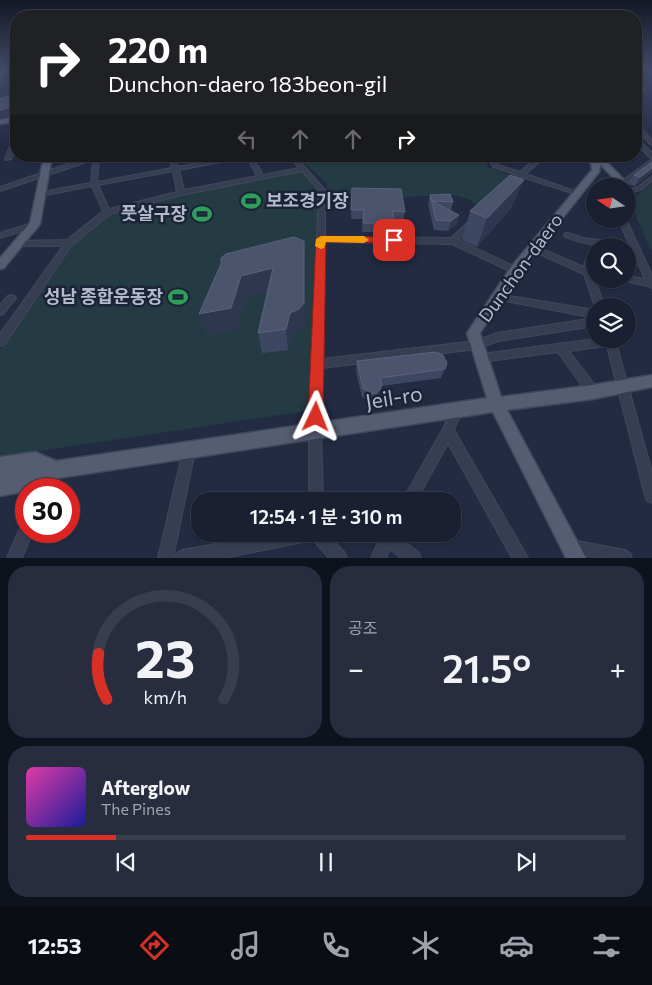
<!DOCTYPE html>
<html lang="ko">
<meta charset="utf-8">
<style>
body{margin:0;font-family:Commissioner,"Noto Sans KR",sans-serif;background:#272d3e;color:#f1f3f6;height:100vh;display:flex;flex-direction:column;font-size:19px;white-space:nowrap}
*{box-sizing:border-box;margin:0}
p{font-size:16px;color:#9fa3ac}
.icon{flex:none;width:28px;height:28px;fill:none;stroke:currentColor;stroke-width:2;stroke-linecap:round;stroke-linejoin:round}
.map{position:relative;height:558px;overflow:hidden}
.side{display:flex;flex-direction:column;gap:8px;padding:8px;background:#0e121c;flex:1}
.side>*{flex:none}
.top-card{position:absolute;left:10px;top:10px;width:632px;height:152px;border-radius:20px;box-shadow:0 1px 4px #0004,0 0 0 1px #383e4d;background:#202124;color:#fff;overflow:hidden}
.needle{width:32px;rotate:283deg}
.controls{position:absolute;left:586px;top:178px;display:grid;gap:10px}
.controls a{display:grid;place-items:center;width:50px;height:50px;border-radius:50%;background:#1a2032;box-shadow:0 1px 4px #0004,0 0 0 1px #383e4d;font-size:25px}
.speed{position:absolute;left:15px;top:478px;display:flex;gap:10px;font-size:25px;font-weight:700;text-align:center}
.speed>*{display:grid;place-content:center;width:65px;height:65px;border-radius:50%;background:#1a2032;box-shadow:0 1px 4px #0004,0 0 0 1px #383e4d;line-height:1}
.speed .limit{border:8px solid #d22;background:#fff;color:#111}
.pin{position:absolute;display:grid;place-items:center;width:42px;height:42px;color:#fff;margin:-21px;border-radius:10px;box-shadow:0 2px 8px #0006}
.me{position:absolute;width:55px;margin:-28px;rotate:2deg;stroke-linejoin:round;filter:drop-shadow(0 0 4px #0008)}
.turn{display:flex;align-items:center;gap:18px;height:105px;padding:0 15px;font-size:22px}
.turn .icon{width:65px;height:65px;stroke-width:2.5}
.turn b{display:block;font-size:35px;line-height:42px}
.lanes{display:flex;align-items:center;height:48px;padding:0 15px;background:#0003;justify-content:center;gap:25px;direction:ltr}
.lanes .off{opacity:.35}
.big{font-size:38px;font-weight:600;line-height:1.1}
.side .tile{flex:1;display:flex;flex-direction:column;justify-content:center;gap:8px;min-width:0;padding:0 18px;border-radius:20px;background:#272d3e}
.side .dial{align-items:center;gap:0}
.dial svg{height:130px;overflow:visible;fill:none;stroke:#383e4d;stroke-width:7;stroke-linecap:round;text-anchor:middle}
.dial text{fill:#f1f3f6;stroke:none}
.song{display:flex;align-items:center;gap:15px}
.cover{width:60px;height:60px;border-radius:8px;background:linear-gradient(135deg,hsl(320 70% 55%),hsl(240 70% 35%))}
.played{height:5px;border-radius:2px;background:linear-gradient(90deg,#d93025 15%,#383e4d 15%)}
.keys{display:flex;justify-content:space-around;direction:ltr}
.heat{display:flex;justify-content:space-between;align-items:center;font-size:28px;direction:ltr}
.side .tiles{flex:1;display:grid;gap:8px;grid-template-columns:1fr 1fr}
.tile:last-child{grid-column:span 2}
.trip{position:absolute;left:191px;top:492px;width:270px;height:50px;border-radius:20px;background:#1a2032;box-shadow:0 1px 4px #0004,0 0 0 1px #383e4d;font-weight:600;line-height:50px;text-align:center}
.tabs{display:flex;height:80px;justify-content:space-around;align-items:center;background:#0a0d14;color:#9fa3ac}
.tabs .icon{width:35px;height:35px}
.tabs .selected{color:#d93025}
.tabs b{font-size:22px;color:#f1f3f6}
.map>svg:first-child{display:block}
</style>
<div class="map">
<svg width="652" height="558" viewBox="0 0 652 558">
<rect width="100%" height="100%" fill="#232b42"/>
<g fill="#253b43">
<polygon points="297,156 484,156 488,167 509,175 477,205 469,199 453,195 400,197 334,194 327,190 327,183"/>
<polygon points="302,170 322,190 313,410 0,457 0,350 75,243 105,214 184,194"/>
<polygon points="652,184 652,250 650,249 630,201"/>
</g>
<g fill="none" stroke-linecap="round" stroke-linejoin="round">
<defs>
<g id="minor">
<polygon points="641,86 646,91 636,93 636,91 641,90 639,87"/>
<polygon points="636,123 652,140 652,145 650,144 636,129"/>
<polygon points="636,137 652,153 652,159 650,158 636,143"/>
<polygon points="16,144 16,148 11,159 6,160 5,159 10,146"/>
<path d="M91 156H101L99 158 97 182 172 168 169 156H175L178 167 234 156H252L263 175 299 168 289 156H295L325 190V237L451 238 469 221H472L476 223 475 225 458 240 518 268 519 270 515 273 512 272 452 244 324 242 322 359 476 341 497 333 595 318V326L498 341 477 349 322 368 321 431 323 501H309V431L319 190 302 171 181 195 110 214 72 245 4 345 0 346V334L63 246H18L15 245 14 243 15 241 67 240 103 211 92 186 41 196 38 194 41 192 91 183 93 160 0 191V187ZM247 157 257 176 184 190 179 170ZM173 171 177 192 109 209 98 185Z"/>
<polygon points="488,156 494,156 498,165 520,172 538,156 545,156 526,174 580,193 577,195 575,194 522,177 511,187 507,187 507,185 517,175 493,167"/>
<polygon points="552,156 572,156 596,159 599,161 596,163 555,158"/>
<polygon points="652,159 652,164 625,184 602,183 599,181 602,179 622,181"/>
<polygon points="652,176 652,181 642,189 628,194 628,190 638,187"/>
<polygon points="618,219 626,219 652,275 652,288 648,286 625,281 624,279 628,279 628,276 645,279"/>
<polygon points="35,222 38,222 39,224 38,226 0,238 0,233"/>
<path d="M565 233H568L583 238 620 243 624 246C604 247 584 244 565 237L564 235Z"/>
<polygon points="533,245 584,267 586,259 592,259 593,261 592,270 595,270 595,276 594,276 604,306 595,307 584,274 530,250 529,248"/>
<polygon points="498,294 595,310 595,318 495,299 493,297 495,295"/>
<polygon points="11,295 14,296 16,298 3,314 0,315 0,305 8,296"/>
<polygon points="595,339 615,339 652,472 652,503 647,501 645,496 607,346 569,351 597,388 599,392 597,396 593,397 589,396 558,352 481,362 477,361 476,358 477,355 481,354"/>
<polygon points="457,403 461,405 463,409 454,430 528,558 512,558 448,443 416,501 402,501 444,427 453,405"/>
<polygon points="189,445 193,447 195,451 173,558 158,558 183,451 185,447"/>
<polygon points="54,462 59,464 61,469 52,489 38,489 49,464"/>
<polygon points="26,524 26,531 33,531 22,558 7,558 21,526"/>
<polygon points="272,534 327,534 345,553 347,558 329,558 313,540 224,558 175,558 177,553 182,550"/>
<polygon points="382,534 397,534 397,535 419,553 421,558 401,558 390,549 386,558 371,558"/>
<path d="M572 540 625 550 630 553 632 558C611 558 587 558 567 552L565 547 567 542Z"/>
</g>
<g id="major">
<polygon points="3,70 8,70 0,81 0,74"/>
<polygon points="638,70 643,70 636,77"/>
<polygon points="16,117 16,121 0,124 0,120"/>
<polygon points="44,156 52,156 40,224 4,268 0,269 0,258 30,223"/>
<polygon points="590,156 601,156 627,183 626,185 620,185 600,164 599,172 519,273 480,333 501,397 593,385 652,375 652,387 593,399 507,410 586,558 566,558 493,412 45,480 44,482 22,492 0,496 0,457 35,452 56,461 487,398 467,333 511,267 592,170"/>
</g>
</defs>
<use href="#minor" stroke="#41475b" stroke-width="2"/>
<use href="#major" stroke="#41475b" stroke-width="3"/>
<use href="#minor" fill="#383e52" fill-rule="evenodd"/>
<use href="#major" fill="#565d72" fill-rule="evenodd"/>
</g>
<g fill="#3e4761">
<polygon points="652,162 652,172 635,186 628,184 634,175"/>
<polygon points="352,188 405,212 403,221 393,220 392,232 362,232 363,219 351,219"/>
<polygon points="430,195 453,202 451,210 457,224 448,231 434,230 428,204"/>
<polygon points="512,207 477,247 462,240 470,211"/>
<polygon points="304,241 305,262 305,324 301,330 292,334 288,350 262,353 258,333 268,291 246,297 236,329 207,335 199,314"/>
<polygon points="357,361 447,363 441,378 382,386 378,398 375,402 370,402 362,397 356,371"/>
</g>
<g fill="#2e3650">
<polygon points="16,104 16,114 13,109"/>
<polygon points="11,107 16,115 0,118 0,110"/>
<polygon points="652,168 652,172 635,186 640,177"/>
<polygon points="524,180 512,207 477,247 487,218"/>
<polygon points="459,215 457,224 448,231 451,221"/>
<polygon points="304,241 305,262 305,324 301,330 292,334 288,350 286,329"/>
<polygon points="273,268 276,289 246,297 236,329 207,335 199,314 241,276"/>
<polygon points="382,385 380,394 375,402 377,393"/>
</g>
<g fill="#4b536d" stroke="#5b637c">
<polygon points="16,94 16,104 13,109 11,107 0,110 0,99 1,98"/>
<polygon points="652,162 652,168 640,177 634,175"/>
<polygon points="510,175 524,180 487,218 470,211"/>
<polygon points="352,188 401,189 405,212 393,211 393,223 363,223 364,210 351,210"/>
<polygon points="450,194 453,202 432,201 459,215 451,221 436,220 430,195"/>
<polygon points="294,237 304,241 304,303 299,309 290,313 286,329 258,333 273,268 241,276 231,308 199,314 221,264 221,258 226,254"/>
<polygon points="436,352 443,355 447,363 445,369 380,378 382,385 380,389 377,393 372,393 363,388 357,361"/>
</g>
<linearGradient id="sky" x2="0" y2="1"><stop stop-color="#131824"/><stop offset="0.47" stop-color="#3f4a65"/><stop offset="1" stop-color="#3f4a65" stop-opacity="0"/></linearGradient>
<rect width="652" height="148" fill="url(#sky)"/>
<polygon fill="#d93025" stroke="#8d1f18" points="321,236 394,237 399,240 394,243 326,242 323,417 321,423 316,425 310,423 308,417 316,239"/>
<polygon fill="#f59e0b" points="321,236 364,236 369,240 364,243 326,242 324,248 321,249 315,246 316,239"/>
<defs>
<symbol id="stadium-bare" viewBox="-9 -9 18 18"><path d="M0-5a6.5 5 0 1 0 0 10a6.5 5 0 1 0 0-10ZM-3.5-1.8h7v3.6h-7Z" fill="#2e9e5b" stroke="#1c2337" stroke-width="2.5" paint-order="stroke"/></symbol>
</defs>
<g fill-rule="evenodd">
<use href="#stadium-bare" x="237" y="187" width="28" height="28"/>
<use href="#stadium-bare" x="188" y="200" width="28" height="28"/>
<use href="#stadium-bare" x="164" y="283" width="28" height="28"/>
</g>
<g text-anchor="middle" stroke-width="5" stroke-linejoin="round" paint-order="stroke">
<g font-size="18" font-weight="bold" fill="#b4bacc" stroke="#1c2337" text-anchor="end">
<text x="266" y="207" text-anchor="start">보조경기장</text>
<text x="187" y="220">풋살구장</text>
<text x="163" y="303">성남 종합운동장</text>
</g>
<g font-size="18" fill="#b4bacc" stroke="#1c2337">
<text transform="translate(521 268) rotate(-54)" y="6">Dunchon-daero</text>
</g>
<g font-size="21" fill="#b4bacc" stroke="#1c2337">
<text transform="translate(394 398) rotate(-9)" y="7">Jeil-ro</text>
</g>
</g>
</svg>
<div class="controls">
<a><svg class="needle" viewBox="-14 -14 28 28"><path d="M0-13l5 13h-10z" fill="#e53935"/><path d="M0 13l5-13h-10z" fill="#9fa3ac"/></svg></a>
<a><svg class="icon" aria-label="search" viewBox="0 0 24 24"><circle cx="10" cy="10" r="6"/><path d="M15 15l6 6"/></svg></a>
<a><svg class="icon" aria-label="layers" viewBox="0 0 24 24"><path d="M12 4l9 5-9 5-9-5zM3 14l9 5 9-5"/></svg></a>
</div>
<div class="speed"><div class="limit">30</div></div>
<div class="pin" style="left:394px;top:240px;background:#d93025"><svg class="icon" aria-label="arrive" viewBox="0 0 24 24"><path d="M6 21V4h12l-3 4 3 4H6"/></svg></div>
<svg class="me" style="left:316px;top:417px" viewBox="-20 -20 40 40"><path d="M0-17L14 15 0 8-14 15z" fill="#d93025" stroke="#fff" stroke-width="4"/></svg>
<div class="trip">12:54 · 1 분 · 310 m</div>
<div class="top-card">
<div class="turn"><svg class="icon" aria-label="right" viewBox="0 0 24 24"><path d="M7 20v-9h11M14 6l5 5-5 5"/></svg><div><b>220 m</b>Dunchon-daero 183beon-gil</div></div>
<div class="lanes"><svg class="icon off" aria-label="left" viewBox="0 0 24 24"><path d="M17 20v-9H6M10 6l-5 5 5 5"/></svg><svg class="icon off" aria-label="ahead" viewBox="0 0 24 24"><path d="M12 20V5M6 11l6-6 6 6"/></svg><svg class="icon off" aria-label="ahead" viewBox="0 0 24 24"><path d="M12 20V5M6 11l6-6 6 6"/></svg><svg class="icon" aria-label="right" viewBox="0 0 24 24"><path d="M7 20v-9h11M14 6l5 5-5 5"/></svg></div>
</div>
</div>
<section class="side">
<div class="tiles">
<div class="tile dial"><svg viewBox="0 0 100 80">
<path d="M14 69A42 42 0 1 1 86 69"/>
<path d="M14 69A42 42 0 0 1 9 41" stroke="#d93025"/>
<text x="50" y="56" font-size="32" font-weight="700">23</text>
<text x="50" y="72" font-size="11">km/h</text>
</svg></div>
<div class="tile"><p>공조</p>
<div class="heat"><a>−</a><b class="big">21.5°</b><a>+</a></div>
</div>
<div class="tile">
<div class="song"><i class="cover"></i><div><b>Afterglow</b><p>The Pines</p></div></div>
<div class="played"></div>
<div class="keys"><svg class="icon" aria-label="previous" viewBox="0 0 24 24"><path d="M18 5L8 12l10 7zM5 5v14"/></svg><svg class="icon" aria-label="pause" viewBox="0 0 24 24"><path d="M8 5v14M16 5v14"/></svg><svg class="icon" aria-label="next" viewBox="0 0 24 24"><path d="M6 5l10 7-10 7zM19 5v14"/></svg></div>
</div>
</div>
</section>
<nav class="tabs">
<b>12:53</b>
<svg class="icon selected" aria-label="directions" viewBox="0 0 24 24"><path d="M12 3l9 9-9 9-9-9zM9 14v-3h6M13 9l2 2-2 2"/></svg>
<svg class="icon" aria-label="music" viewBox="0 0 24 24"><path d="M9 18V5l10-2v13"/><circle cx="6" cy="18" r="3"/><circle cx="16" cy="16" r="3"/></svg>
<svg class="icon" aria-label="phone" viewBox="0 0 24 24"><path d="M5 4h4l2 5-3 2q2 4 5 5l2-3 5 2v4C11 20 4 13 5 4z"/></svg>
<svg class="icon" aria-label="climate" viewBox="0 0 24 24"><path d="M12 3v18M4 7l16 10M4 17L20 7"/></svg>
<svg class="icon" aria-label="car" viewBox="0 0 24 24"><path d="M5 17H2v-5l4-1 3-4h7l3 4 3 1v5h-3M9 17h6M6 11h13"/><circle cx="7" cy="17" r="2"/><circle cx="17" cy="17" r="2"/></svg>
<svg class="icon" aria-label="filters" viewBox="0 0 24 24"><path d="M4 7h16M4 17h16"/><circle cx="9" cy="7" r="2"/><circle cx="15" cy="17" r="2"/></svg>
</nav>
